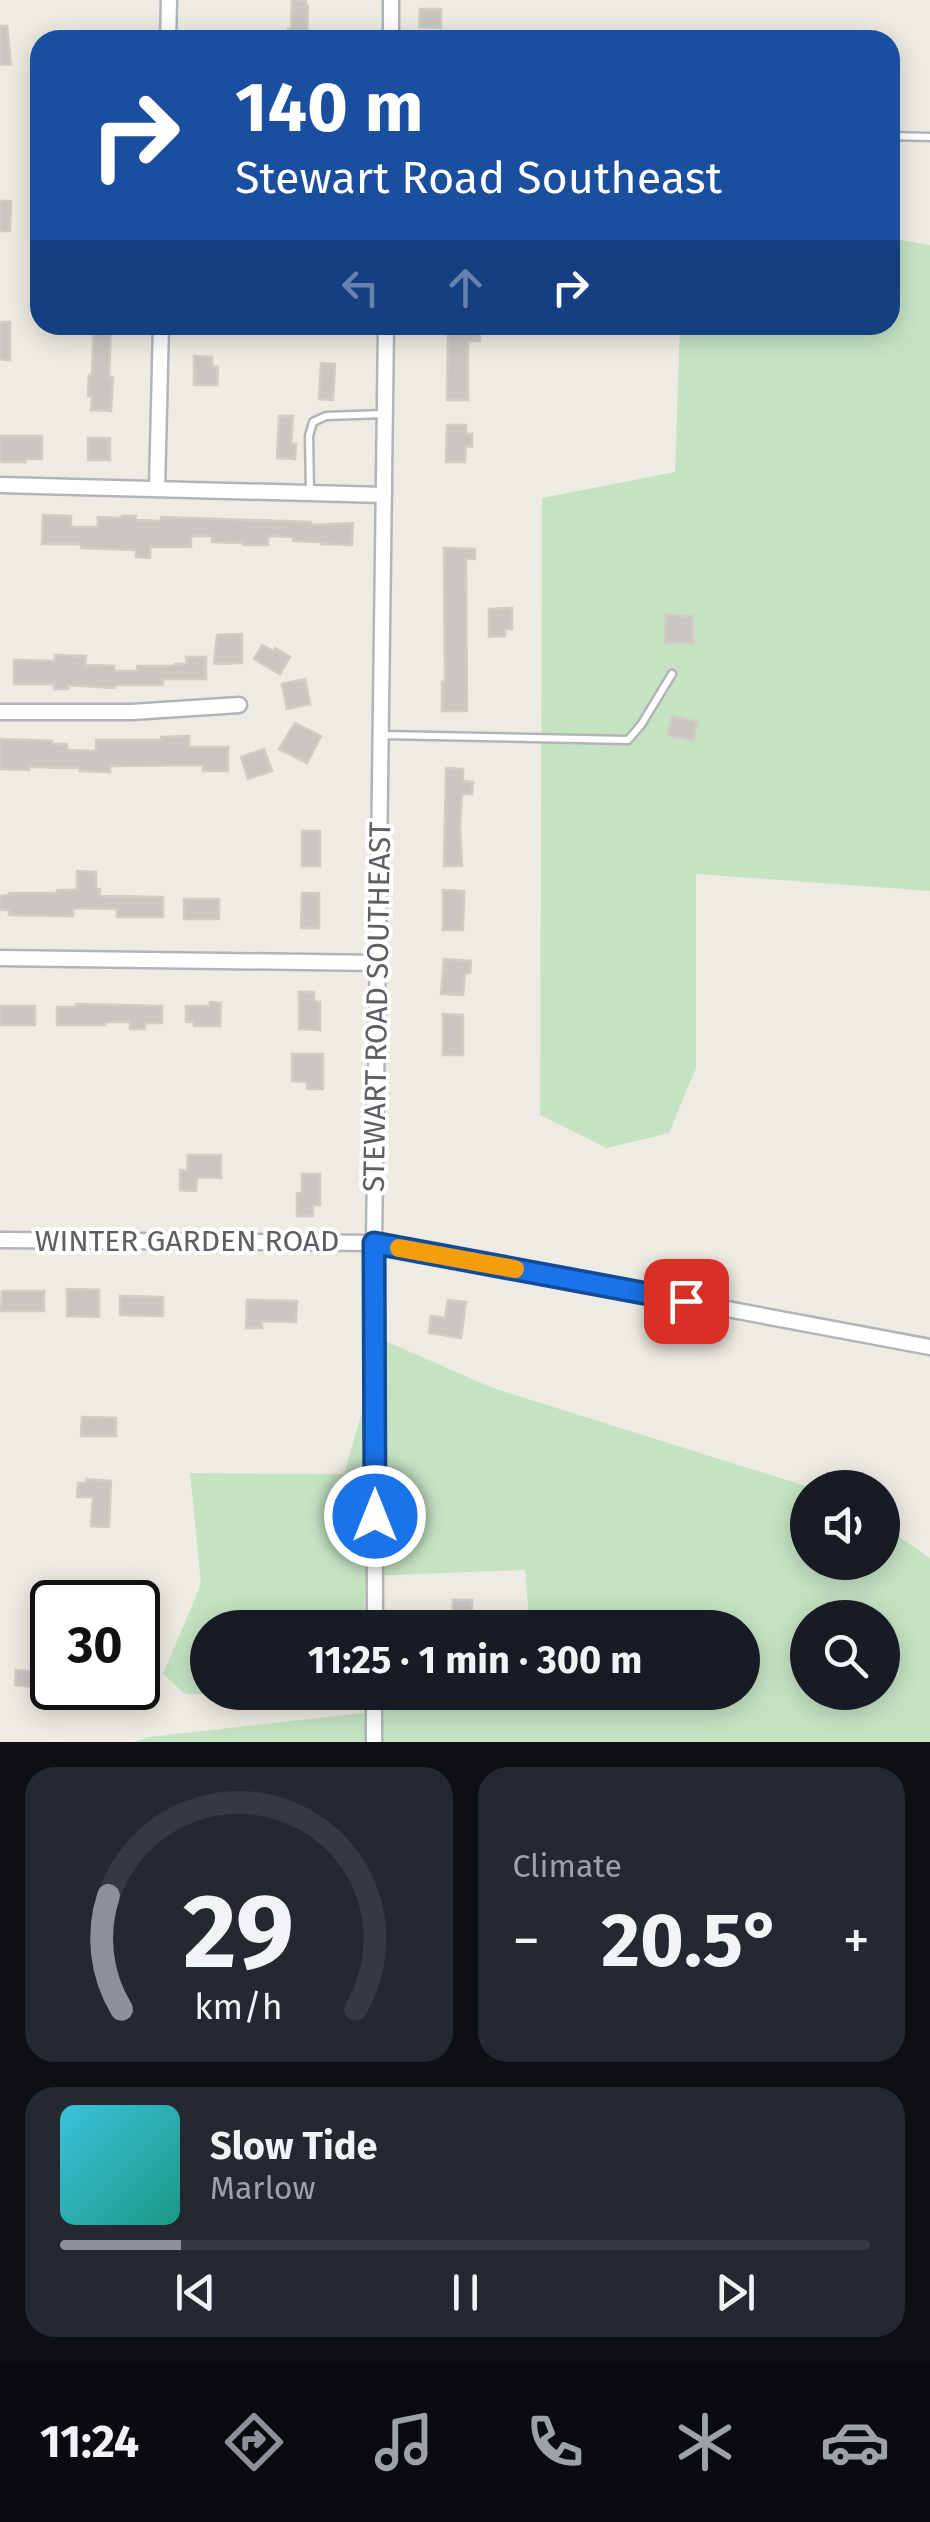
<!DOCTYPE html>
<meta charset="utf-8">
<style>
body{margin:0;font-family:"Fira Sans",sans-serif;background:#242831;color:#f1f3f6;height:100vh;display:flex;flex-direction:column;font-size:38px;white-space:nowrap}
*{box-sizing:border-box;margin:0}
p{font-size:32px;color:#9ea1a6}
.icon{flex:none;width:55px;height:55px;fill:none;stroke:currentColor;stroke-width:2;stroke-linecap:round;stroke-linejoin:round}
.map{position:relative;height:1742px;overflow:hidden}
.panel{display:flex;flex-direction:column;gap:25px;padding:25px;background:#0d0f14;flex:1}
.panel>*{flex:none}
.guide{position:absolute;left:30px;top:30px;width:870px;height:305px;border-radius:30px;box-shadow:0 5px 25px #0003;background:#1a4fa0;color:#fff;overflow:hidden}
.buttons{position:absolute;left:790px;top:1470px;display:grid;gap:20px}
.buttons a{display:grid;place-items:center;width:110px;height:110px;border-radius:50%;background:#171b24;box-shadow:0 5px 25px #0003;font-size:50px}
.speed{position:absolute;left:30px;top:1580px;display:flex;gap:20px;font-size:50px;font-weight:700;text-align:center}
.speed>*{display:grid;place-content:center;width:130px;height:130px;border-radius:50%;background:#171b24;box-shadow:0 5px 25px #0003;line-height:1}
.speed .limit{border:5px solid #111;border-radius:15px;background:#fff;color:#111}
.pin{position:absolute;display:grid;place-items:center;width:85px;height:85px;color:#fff;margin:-42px;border-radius:20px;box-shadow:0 5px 15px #0006}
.me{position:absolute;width:110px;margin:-55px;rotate:0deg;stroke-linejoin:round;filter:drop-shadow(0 0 8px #0008)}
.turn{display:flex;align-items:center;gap:35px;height:210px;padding:0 40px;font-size:45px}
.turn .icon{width:130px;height:130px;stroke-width:2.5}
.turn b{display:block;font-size:70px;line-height:85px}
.lanes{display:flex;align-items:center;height:95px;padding:0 40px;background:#0003;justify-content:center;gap:50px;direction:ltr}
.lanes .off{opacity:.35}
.big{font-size:75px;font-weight:700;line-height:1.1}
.panel .widget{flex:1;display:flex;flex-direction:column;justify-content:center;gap:15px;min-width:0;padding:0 35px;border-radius:30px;background:#242831}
.panel .dial{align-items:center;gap:0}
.dial svg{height:260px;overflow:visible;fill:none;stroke:#363941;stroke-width:7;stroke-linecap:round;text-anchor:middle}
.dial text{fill:#f1f3f6;stroke:none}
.song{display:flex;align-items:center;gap:30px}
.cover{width:120px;height:120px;border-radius:15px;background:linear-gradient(135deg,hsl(190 70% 55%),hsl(170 70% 35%))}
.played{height:10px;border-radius:5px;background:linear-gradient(90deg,#8c9099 15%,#363941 15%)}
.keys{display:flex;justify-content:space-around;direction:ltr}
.heat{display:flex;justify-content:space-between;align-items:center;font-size:55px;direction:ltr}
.panel .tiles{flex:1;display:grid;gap:25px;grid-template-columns:1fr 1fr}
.widget:last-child{grid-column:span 2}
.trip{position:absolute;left:190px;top:1610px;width:570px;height:100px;border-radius:50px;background:#171b24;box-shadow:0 5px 25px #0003;font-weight:700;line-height:100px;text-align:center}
.tab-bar{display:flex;height:160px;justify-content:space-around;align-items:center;background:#090b0e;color:#9ea1a6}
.tab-bar .icon{width:70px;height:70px}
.tab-bar .on{color:#8c9099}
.tab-bar b{font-size:45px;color:#f1f3f6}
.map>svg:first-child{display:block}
</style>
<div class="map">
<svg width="930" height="1742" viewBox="0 0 930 1742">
<rect width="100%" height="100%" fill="#eeebe4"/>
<g fill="#c5e3c3" fill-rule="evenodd">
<polygon points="890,238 930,245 930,891 696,874 696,1068 669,1133 607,1148 540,1115 542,498 675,472 680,325 890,325"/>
<path d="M383 1340 493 1388 809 1487 808 1562H882L883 1526 930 1558V1742H135L148 1737 533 1694 534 1693 742 1692V1628L530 1627 525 1570 366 1576 363 1627 208 1628V1692L359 1693V1695L185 1694 163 1674 201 1584 190 1473 344 1474ZM808 1618H882V1692H808Z"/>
</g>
<g fill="#c9c6c2" stroke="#d2ccc3" stroke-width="2.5">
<polygon points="292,0 306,0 306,6 308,6 307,40 288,40 288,29 291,29"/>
<polygon points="420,9 441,9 441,28 419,27"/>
<polygon points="0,26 7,26 11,64 0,65"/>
<polygon points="0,201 11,201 10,231 0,231"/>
<polygon points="0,322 10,322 10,360 0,359"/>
<polygon points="94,325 111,325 109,377 113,377 111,411 91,410 92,396 88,396 89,375 92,375"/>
<polygon points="448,325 480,326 480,341 468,341 468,400 447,400"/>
<polygon points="194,356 212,357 212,367 218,367 217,385 194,385"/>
<polygon points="321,363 335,364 333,400 319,399"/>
<polygon points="279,416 293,416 291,444 296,444 295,459 277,458"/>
<polygon points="447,425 466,425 466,434 472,434 472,447 466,446 465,462 446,462"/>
<polygon points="0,436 42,436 42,459 25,459 25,462 0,462"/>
<rect x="88" y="438" width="22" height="22"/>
<polygon points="43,515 71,516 71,527 98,527 98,517 122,518 122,516 136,516 135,520 161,521 161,517 311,522 311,525 353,523 352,545 321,544 321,542 293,541 293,537 268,536 268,545 243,545 243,543 212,542 212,536 191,536 191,547 150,547 150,558 136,557 136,550 81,548 81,544 42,544"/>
<polygon points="444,548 475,549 475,559 466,559 467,711 442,711 442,682 445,682"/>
<polygon points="512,608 512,629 505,629 505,636 489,637 489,609"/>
<polygon points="666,615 693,616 693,643 665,643"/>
<polygon points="242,634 242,663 214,664 217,635"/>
<polygon points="262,645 273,651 275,648 290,657 280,674 254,659"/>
<polygon points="55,655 86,656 85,665 114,666 114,671 138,671 137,666 175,666 175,664 187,664 186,657 206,657 206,679 163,679 163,685 115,685 115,688 68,685 68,689 54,689 54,684 14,684 14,660 55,661"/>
<polygon points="305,679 310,704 287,709 282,684"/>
<polygon points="672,716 697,722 693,741 668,735"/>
<polygon points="295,723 321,736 307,763 279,749"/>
<polygon points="189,736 189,747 228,747 228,771 203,771 203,765 110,766 110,772 80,771 80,768 29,767 29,770 0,769 0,739 52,741 52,744 67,744 67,750 96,751 96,740 161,740 161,737"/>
<polygon points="264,749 272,771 248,779 241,757"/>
<polygon points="446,768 463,769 463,781 473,782 472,794 462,794 460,826 462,866 444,866"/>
<rect x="302" y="831" width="18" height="35"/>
<polygon points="77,871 96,872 96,889 100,889 100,896 163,897 163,917 117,917 117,909 73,908 73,916 9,915 9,910 0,910 0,896 9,895 9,893 57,893 57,890 77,890"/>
<polygon points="443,890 464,891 463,930 443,930"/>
<polygon points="302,893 319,893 319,928 301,928"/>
<rect x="184" y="899" width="35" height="20"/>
<polygon points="444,959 471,961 470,973 465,973 463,995 441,994"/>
<polygon points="299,992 314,992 314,1001 320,1002 320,1030 299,1029"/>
<polygon points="210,1002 221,1003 220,1026 194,1026 194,1022 186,1022 186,1006 210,1006"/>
<polygon points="76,1004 162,1006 162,1023 145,1023 145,1029 130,1029 130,1022 105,1022 105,1025 57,1025 57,1007 76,1007"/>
<polygon points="0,1006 35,1006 35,1025 1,1025"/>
<polygon points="443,1014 463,1015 463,1055 443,1055"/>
<polygon points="292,1054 323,1054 323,1089 307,1089 307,1082 292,1081"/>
<polygon points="188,1155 221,1155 221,1178 197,1177 196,1191 180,1190 180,1170 187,1171"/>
<polygon points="302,1174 320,1174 320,1205 313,1205 313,1216 297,1216 297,1193 302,1193"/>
<polygon points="67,1289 99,1290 99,1317 67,1316"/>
<polygon points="2,1291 44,1291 44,1311 1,1311"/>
<polygon points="120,1296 163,1297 163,1316 120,1315"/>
<polygon points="247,1300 297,1301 296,1322 262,1321 262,1328 246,1328"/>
<polygon points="448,1300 466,1302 461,1338 429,1333 431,1316 445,1318"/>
<polygon points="82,1417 116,1418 116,1436 81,1436"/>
<polygon points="86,1479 111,1481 109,1527 91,1526 93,1497 77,1497 78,1483 86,1483"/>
<polygon points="453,1600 472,1600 472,1628 452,1628"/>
<polygon points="16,1670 46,1673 45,1688 15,1685"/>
</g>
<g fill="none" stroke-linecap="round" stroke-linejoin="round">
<defs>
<g id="service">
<polyline points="890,136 930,137"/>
<polyline points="310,492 309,436 313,422 326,416 384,414"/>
<polyline points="382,735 628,740 641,725 672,674"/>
</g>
<g id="minor">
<polyline points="168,40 169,0"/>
<polyline points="391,40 391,0"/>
<polyline points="0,485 384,495"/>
<polyline points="157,489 161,325"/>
<polyline points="0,712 132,712 239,705"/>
<polyline points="0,958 379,963"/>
<polyline points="0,1240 374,1243 930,1347"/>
<polyline points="375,1628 374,1243 386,325"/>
<polyline points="374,1742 374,1692"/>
</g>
</defs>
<use href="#service" stroke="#b2b5b8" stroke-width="11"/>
<use href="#minor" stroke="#b2b5b8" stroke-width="19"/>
<use href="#service" stroke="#fff" stroke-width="6"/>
<use href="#minor" stroke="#fff" stroke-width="14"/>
</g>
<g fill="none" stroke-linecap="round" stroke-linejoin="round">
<defs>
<polyline id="route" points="375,1516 374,1243 686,1301"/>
</defs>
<use href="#route" stroke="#114b97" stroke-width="25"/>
<use href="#route" stroke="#1a73e8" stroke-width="18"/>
<polyline stroke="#f59e0b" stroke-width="18" points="399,1248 515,1269"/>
</g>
<g text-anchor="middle" stroke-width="8" stroke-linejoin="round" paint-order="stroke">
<g font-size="30" fill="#5c6064" stroke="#fff">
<text transform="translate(377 1007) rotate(-89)" y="10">STEWART ROAD SOUTHEAST</text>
<text x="187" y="1251">WINTER GARDEN ROAD</text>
</g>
</g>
</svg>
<div class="buttons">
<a><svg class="icon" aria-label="sound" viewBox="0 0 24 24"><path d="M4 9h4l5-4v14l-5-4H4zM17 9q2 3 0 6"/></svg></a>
<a><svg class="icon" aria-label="search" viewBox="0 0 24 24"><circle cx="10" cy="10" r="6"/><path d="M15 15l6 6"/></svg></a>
</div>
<div class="speed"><div class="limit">30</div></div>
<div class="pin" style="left:686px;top:1301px;background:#d93025"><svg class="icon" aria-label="arrive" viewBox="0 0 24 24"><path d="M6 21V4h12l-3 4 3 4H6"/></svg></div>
<svg class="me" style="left:375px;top:1516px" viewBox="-20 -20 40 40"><circle r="17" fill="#1a73e8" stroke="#fff" stroke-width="3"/><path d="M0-11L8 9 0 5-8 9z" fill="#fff"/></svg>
<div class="trip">11:25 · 1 min · 300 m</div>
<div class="guide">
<div class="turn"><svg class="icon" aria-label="right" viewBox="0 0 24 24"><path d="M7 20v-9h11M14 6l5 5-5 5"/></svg><div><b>140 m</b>Stewart Road Southeast</div></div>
<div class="lanes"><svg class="icon off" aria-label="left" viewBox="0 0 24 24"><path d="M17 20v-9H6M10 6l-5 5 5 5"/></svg><svg class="icon off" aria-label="ahead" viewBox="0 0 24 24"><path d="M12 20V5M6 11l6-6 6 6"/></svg><svg class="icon" aria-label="right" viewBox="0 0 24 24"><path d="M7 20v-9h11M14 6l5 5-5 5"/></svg></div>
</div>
</div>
<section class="panel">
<div class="tiles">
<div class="widget dial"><svg viewBox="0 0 100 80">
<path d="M14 69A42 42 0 1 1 86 69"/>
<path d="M14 69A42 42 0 0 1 10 34" stroke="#8c9099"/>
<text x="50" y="56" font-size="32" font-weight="700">29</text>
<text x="50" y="72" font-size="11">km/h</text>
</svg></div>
<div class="widget"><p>Climate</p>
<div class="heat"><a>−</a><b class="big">20.5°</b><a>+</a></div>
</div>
<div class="widget">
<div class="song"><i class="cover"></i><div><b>Slow Tide</b><p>Marlow</p></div></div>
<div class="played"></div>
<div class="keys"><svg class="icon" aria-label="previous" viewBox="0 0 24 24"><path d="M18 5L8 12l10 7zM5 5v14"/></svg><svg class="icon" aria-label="pause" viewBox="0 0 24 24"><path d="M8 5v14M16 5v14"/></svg><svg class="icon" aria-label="next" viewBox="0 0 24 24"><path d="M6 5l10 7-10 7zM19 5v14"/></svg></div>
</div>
</div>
</section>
<nav class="tab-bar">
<b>11:24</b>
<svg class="icon on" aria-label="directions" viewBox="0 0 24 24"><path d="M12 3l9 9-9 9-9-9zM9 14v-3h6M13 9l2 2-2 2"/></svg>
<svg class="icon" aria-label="music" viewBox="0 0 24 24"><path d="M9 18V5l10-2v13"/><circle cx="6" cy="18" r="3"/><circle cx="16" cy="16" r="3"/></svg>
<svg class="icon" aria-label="phone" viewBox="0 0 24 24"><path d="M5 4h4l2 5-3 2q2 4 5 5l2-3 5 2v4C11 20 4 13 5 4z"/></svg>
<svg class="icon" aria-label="climate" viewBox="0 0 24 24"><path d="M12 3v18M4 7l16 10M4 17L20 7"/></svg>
<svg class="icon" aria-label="car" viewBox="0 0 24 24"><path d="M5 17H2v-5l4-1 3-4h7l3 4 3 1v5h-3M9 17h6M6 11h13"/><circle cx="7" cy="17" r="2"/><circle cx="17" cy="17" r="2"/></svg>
</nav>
